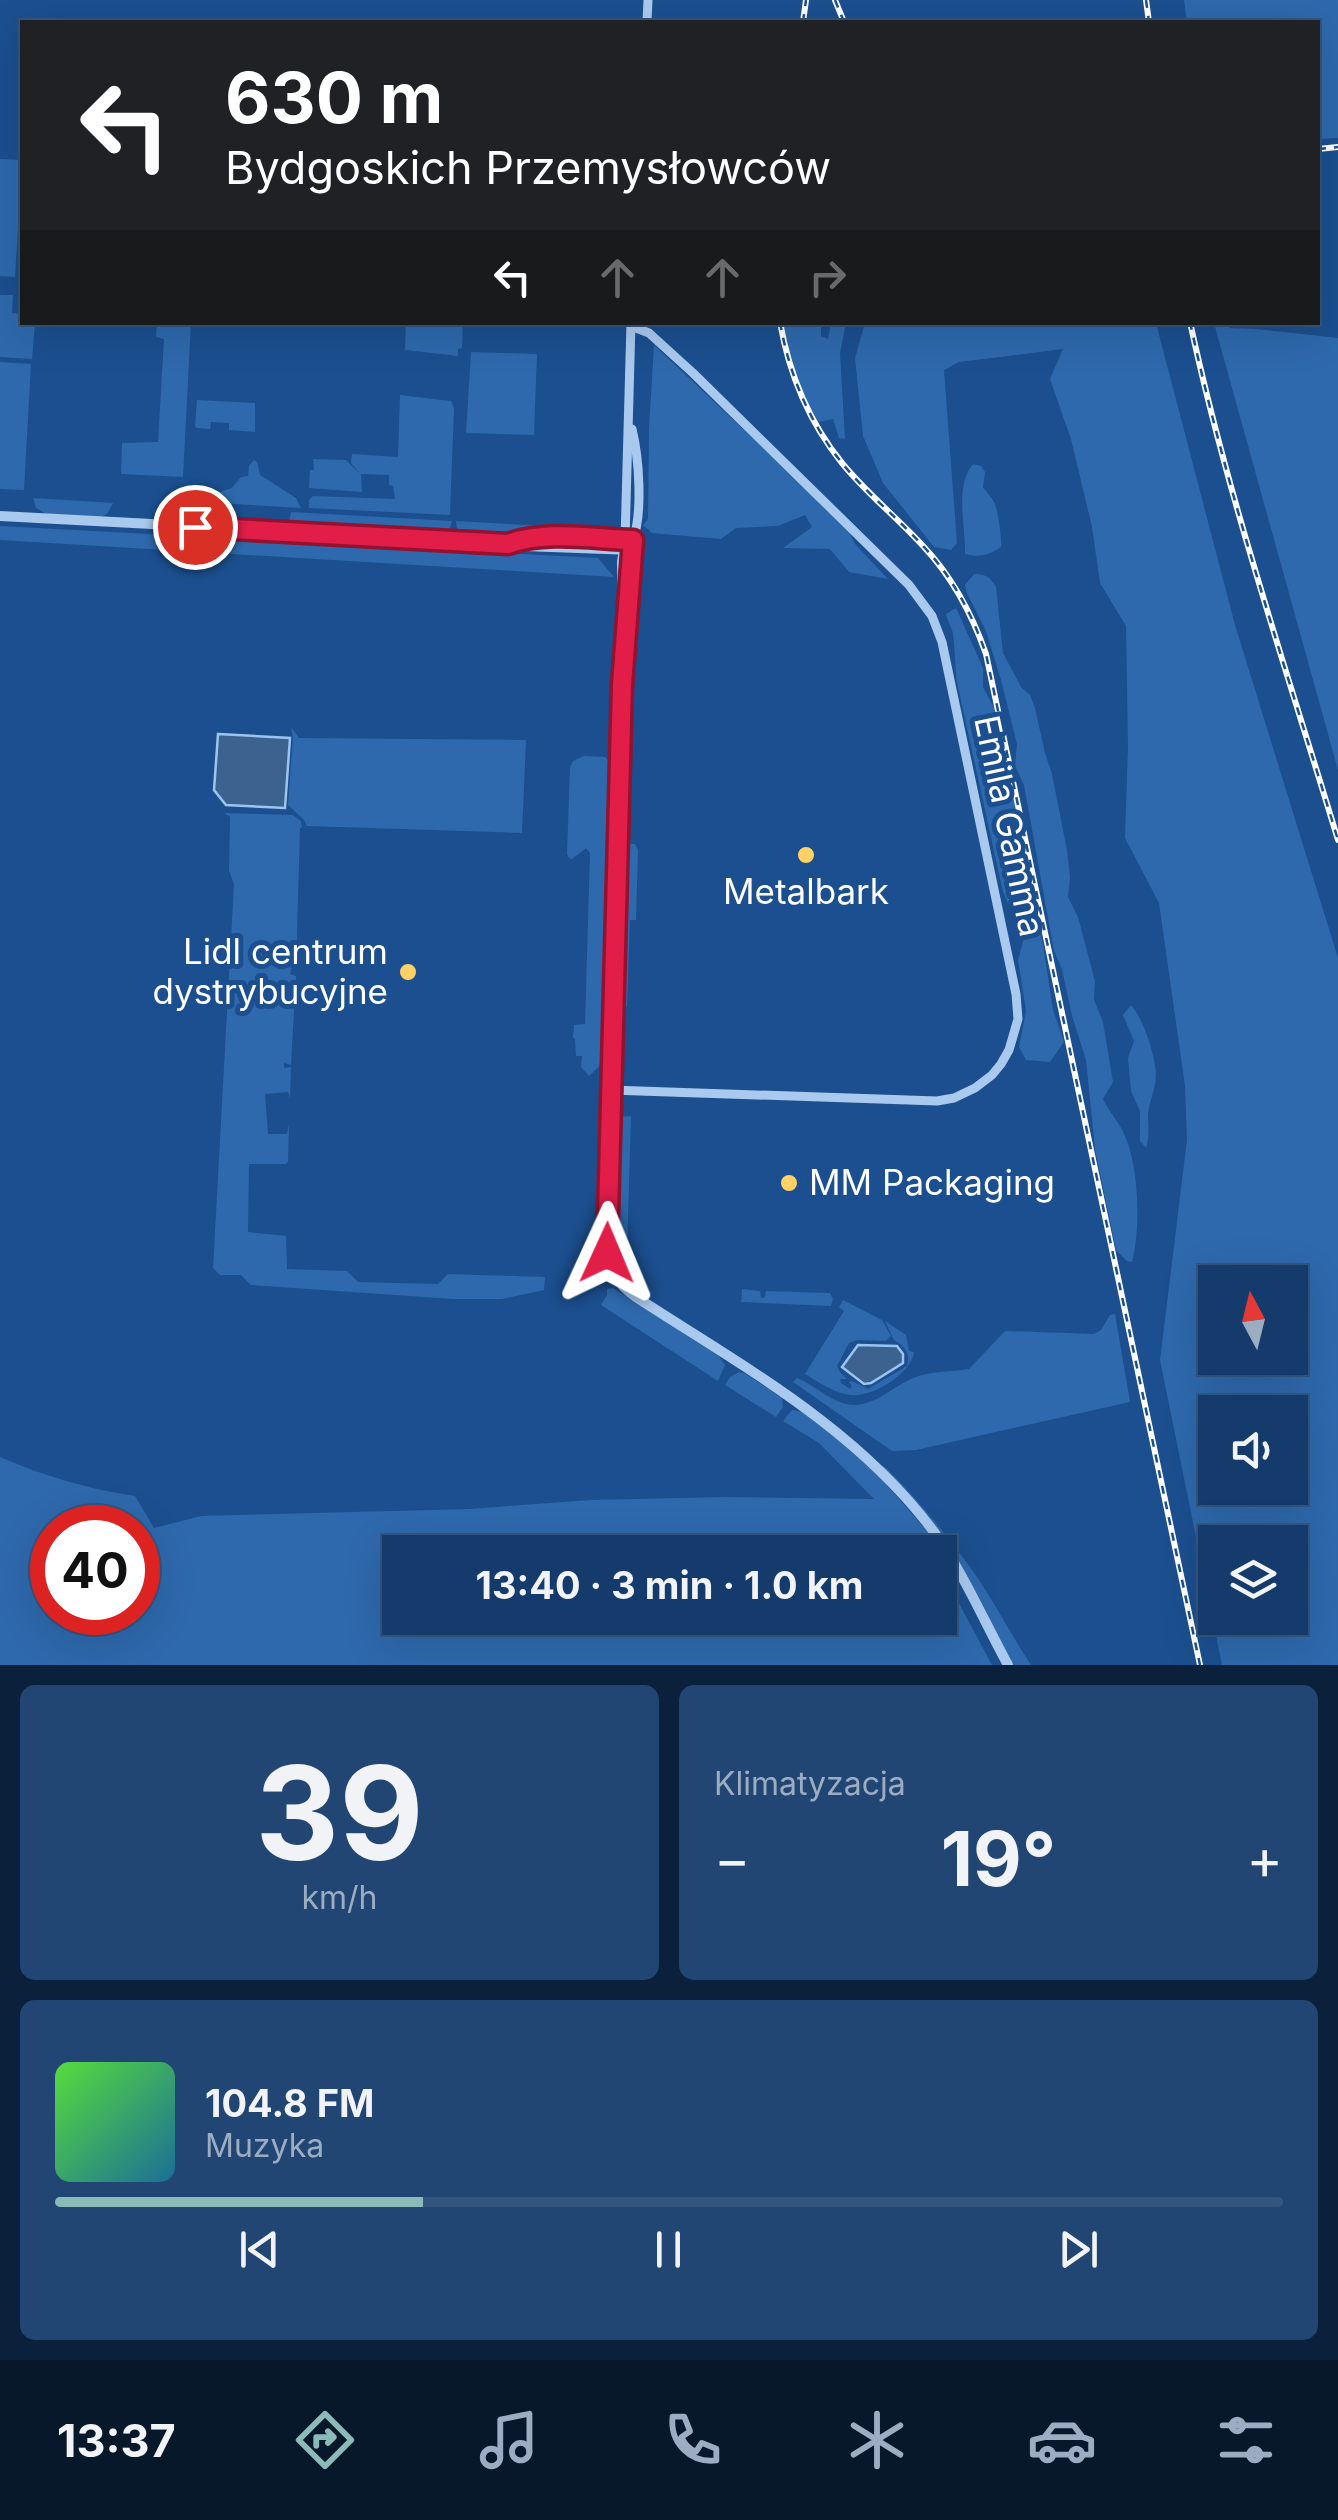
<!DOCTYPE html>
<html lang="pl">
<meta charset="utf-8">
<style>
body{margin:0;font-family:Inter,sans-serif;background:#214673;color:#f1f3f6;height:100vh;display:flex;flex-direction:column;font-size:38px;white-space:nowrap}
*{box-sizing:border-box;margin:0}
p{font-size:32px;color:#9dadc1}
.icon{flex:none;width:55px;height:55px;fill:none;stroke:currentColor;stroke-width:2;stroke-linecap:round;stroke-linejoin:round}
.map{position:relative;height:1665px;overflow:hidden}
.drawer{display:flex;flex-direction:column;gap:20px;padding:20px;background:#0b203b;flex:1}
.drawer>*{flex:none}
.top-card{position:absolute;left:20px;top:20px;width:1300px;height:305px;border-radius:0px;box-shadow:0 10px 40px #0002,0 0 0 2px #33557e;background:#202124;color:#fff;overflow:hidden}
.needle{width:65px;rotate:353deg}
.tools{position:absolute;left:1198px;top:1265px;display:grid;gap:20px}
.tools a{display:grid;place-items:center;width:110px;height:110px;border-radius:0px;background:#143b6b;box-shadow:0 10px 40px #0002,0 0 0 2px #33557e;font-size:50px}
.speed{position:absolute;left:30px;top:1505px;display:flex;gap:20px;font-size:50px;font-weight:700;text-align:center}
.speed>*{display:grid;place-content:center;width:130px;height:130px;border-radius:50%;background:#143b6b;box-shadow:0 10px 40px #0002,0 0 0 2px #33557e;line-height:1}
.speed .limit{border:15px solid #d22;background:#fff;color:#111}
.pin{position:absolute;display:grid;place-items:center;width:85px;height:85px;color:#fff;margin:-42px;border:5px solid #fff;border-radius:50%;box-shadow:0 2px 10px #0007}
.me{position:absolute;width:110px;margin:-55px;rotate:1deg;stroke-linejoin:round;filter:drop-shadow(0 0 8px #0008)}
.turn{display:flex;align-items:center;gap:35px;height:210px;padding:0 40px;font-size:45px}
.turn .icon{width:130px;height:130px;stroke-width:2.5}
.turn b{display:block;font-size:70px;line-height:85px}
.lanes{display:flex;align-items:center;height:95px;padding:0 40px;background:#0003;justify-content:center;gap:50px;direction:ltr}
.lanes .off{opacity:.35}
.big{font-size:75px;font-weight:700;line-height:1.1}
.drawer .card{flex:1;display:flex;flex-direction:column;justify-content:center;gap:15px;min-width:0;padding:0 35px;border-radius:15px;background:#214673}
.drawer .dial{align-items:center;gap:0}
.dial b{font-size:130px;line-height:1}
.song{display:flex;align-items:center;gap:30px}
.cover{width:120px;height:120px;border-radius:15px;background:linear-gradient(135deg,hsl(110 70% 55%),hsl(200 70% 35%))}
.played{height:10px;border-radius:5px;background:linear-gradient(90deg,#8bbbb9 30%,#33557e 30%)}
.keys{display:flex;justify-content:space-around;direction:ltr}
.heat{display:flex;justify-content:space-between;align-items:center;font-size:55px;direction:ltr}
.drawer .tiles{flex:1;display:grid;gap:20px;grid-template-columns:1fr 1fr}
.card:last-child{grid-column:span 2}
.trip{position:absolute;left:382px;top:1535px;width:575px;height:100px;border-radius:0px;background:#143b6b;box-shadow:0 10px 40px #0002,0 0 0 2px #33557e;font-weight:700;line-height:100px;text-align:center}
.tab-bar{display:flex;height:160px;justify-content:space-around;align-items:center;background:#08182b;color:#9dadc1}
.tab-bar .icon{width:70px;height:70px}
.tab-bar .active{color:#8bbbb9}
.tab-bar b{font-size:45px;color:#f1f3f6}
.map>svg:first-child{display:block}
</style>
<div class="map">
<svg width="1338" height="1665" viewBox="0 0 1338 1665">
<rect width="100%" height="100%" fill="#1b4f8f"/>
<g fill="#2e69ad" fill-rule="evenodd">
<polygon points="1184,0 1338,0 1338,138 1318,139 1318,22 1187,22"/>
<polygon points="0,159 22,160 15,277 0,276"/>
<polygon points="0,295 13,295 12,313 22,314 22,322 35,323 32,359 0,357"/>
<polygon points="157,323 191,323 183,477 121,474 122,443 158,442 164,339 156,337"/>
<polygon points="406,323 463,323 462,348 458,349 458,356 405,350"/>
<path d="M783 323H821V336L828 339 831 323H846L840 353 845 439 839 438 833 419 819 422C799 394 789 356 783 323Z"/>
<path d="M865 323H1156L1235 625 1338 958V1665H1222L1160 1360 1187 1140 1185 1086 1159 903 1125 838 1128 746 1126 626 1100 583 1092 527 1071 439 1050 379 1063 349 959 362 944 370 957 543 951 550 934 547 883 483 863 436 855 358ZM1215 1282H1290V1358H1215ZM1215 1412H1290V1488H1215ZM1215 1542H1290V1618H1215Z"/>
<polygon points="1214,323 1229,323 1230,328 1256,329 1338,338 1338,770"/>
<polygon points="654,345 847,527 855,544 888,579 849,572 830,549 783,548 812,527 805,515 778,526 736,528 721,539 652,533 643,525 648,519 649,429"/>
<polygon points="471,352 537,354 534,435 466,433"/>
<polygon points="0,362 31,364 24,490 0,489"/>
<polygon points="400,395 451,401 454,408 450,515 309,508 309,500 313,496 395,499 393,486 389,485 389,475 361,474 362,492 309,488 310,470 314,470 313,459 346,460 360,474 351,463 352,454 398,457"/>
<polygon points="197,400 255,403 255,432 229,430 229,423 211,422 210,429 197,428 195,426"/>
<polygon points="254,460 257,462 260,475 296,498 301,508 201,502 204,497 232,488 241,477 248,476 249,466"/>
<path d="M973 464 981 466 985 472 983 487C986 492 991 496 994 502 998 509 1002 540 1001 547 989 555 979 558 965 554 966 526 954 487 973 464Z"/>
<polygon points="33,498 113,503 107,514 101,517 48,515 36,508"/>
<polygon points="291,512 452,521 449,531 442,536 288,528"/>
<path d="M456 521 598 529V536C553 534 508 539 463 537L457 530Z"/>
<polygon points="0,526 598,558 614,577 0,540"/>
<path d="M974 574C986 574 990 577 996 587L1003 653 1021 687 1030 695 1035 708 1045 753 1052 774 1067 850 1070 877 1068 897 1078 917 1095 981 1094 1000 1103 1022 1113 1082 1103 1099C1109 1112 1119 1122 1124 1134 1139 1165 1141 1229 1132 1262L1127 1261 1116 1250 1095 1149 1086 1060 1072 1016 1062 969 1054 951 1024 785 1015 766 1017 744 1001 680 986 631 967 593 965 585Z"/>
<path d="M956 608 983 668V687L994 708 1027 857 1028 887 1043 944 1053 1010 1064 1042 1050 1062 1026 1060 1019 1047 1026 1011 1018 960 1024 938 1003 892 957 682C955 669 955 639 952 630 950 625 947 620 946 614Z"/>
<polygon points="291,727 299,738 526,740 522,833 307,826 304,820 288,805 293,738"/>
<polygon points="584,756 605,757 608,760 606,840 613,844 605,1061 589,1076 581,1067 582,1056 576,1056 575,1039 573,1038 574,1025 585,1024 590,853 586,848 572,859 569,858 567,854 570,767 573,761"/>
<polygon points="224,813 293,815 301,821 302,827 300,828 296,969 291,969 290,974 296,976 291,1065 284,1063 284,1068 291,1067 290,1099 288,1092 265,1094 268,1134 287,1134 289,1124 288,1162 286,1164 249,1164 248,1232 286,1236 287,1269 347,1271 358,1282 438,1284 448,1274 545,1277 544,1290 502,1299 453,1299 251,1285 241,1275 220,1275 213,1268 234,884 229,871 230,817"/>
<polygon points="622,843 635,844 638,850 636,920 630,920 627,1006 620,1013 617,996"/>
<path d="M1131 1005C1144 1020 1155 1055 1156 1074 1156 1088 1149 1102 1148 1115 1148 1128 1150 1135 1146 1148L1140 1141V1111L1131 1091 1128 1058 1134 1041 1123 1015Z"/>
<polygon points="631,1116 627,1252 612,1254 614,1117"/>
<polygon points="613,1288 718,1355 725,1365 718,1381 601,1305 607,1295 607,1289"/>
<polygon points="742,1289 760,1291 761,1298 765,1297 766,1291 830,1293 833,1299 831,1306 741,1302"/>
<path d="M843 1300 882 1320 891 1336 886 1341 857 1340 849 1343 837 1366 840 1372 847 1379H840L841 1383 850 1389 852 1386 849 1382 852 1381 868 1389 907 1366C911 1353 904 1346 894 1340L885 1321 906 1335 909 1351 914 1352C911 1374 872 1398 850 1395 833 1393 819 1382 805 1374L844 1311 839 1307Z"/>
<path d="M1115 1314 1130 1402 916 1450 892 1451 793 1382 797 1378C815 1385 835 1406 855 1405 877 1404 894 1386 913 1378 931 1371 950 1372 969 1369L1005 1331 1094 1334 1101 1330 1110 1315Z"/>
<polygon points="739,1372 746,1374 782,1398 783,1407 776,1417 725,1385 730,1377"/>
<path d="M792 1410C829 1411 911 1513 937 1543L929 1548 932 1552H400V1618H940V1568L992 1665H0V1457C44 1476 88 1489 135 1496L154 1528 201 1516 469 1509 591 1500 723 1497 874 1499 819 1443 783 1421ZM52 1528H138V1612H52Z"/>
<path d="M882 1467H885C919 1501 949 1537 977 1577 996 1605 1012 1636 1031 1665H1013L951 1549Z"/>
</g>
<g fill="#3c6290" stroke="#9cc4f0" stroke-width="2.5">
<polygon points="218,734 290,738 285,808 226,805 214,790"/>
<polygon points="858,1345 897,1346 903,1354 903,1363 871,1383 864,1384 842,1367"/>
</g>
<g fill="none" stroke-linecap="round" stroke-linejoin="round">
<g stroke="#a9c9ee" stroke-width="9">
<polyline points="647,22 648,0"/>
<path d="M632 429C639 458 643 511 633 540"/>
<polyline points="625,540 631,323"/>
<polyline points="610,1090 937,1101 954,1098 975,1088 992,1075 1001,1064 1009,1050 1018,1019 1016,994 942,642 932,616 909,585 693,373 649,333 631,326"/>
</g>
<g stroke="#a9c9ee" stroke-width="10">
<polyline points="0,516 508,543 524,546 633,550"/>
<path d="M508 543C547 530 593 538 633 540L622 685 606 1246C608 1269 617 1284 636 1297 742 1366 857 1428 934 1532 963 1572 984 1621 1008 1665"/>
<polyline points="623,616 622,562 625,544"/>
</g>
<defs>
<g id="rail">
<polyline points="835,0 844,22"/>
<polyline points="1146,0 1149,22"/>
<polyline points="803,22 806,0"/>
<polyline points="1318,149 1338,147"/>
<path d="M780 322C789 374 809 422 842 463 867 494 898 518 924 547 953 578 972 614 986 654L1200 1665"/>
<path d="M1190 322C1228 498 1286 668 1338 840"/>
</g>
</defs>
<use href="#rail" stroke="#fff" stroke-width="6"/>
<use href="#rail" stroke="#1b4f8f" stroke-width="2.5" stroke-dasharray="8" stroke-linecap="butt"/>
</g>
<g fill="none" stroke-linecap="round" stroke-linejoin="round">
<defs>
<path id="route" d="M195 527 508 544C547 530 593 539 633 540L622 685 607 1253"/>
</defs>
<use href="#route" stroke="#92132f" stroke-width="25"/>
<use href="#route" stroke="#e11d48" stroke-width="18"/>
</g>
<g fill="#ffd166" stroke="#1b4f8f" stroke-width="4">
<circle cx="806" cy="855" r="10"/>
<circle cx="408" cy="972" r="10"/>
<circle cx="789" cy="1183" r="10"/>
</g>
<g text-anchor="middle" stroke-width="10" stroke-linejoin="round" paint-order="stroke">
<g font-size="35" fill="#fff" stroke="#1b4f8f">
<text transform="translate(1009 826) rotate(78)" y="12">Emila Gamma</text>
</g>
<g font-size="35" fill="#fff" stroke="#1b4f8f">
<text x="806" y="904">Metalbark</text>
<text x="388" y="964" text-anchor="end">Lidl centrum<tspan x="388" dy="40">dystrybucyjne</tspan></text>
<text x="809" y="1195" text-anchor="start">MM Packaging</text>
</g>
</g>
</svg>
<div class="tools">
<a><svg class="needle" viewBox="-14 -14 28 28"><path d="M0-13l5 13h-10z" fill="#e53935"/><path d="M0 13l5-13h-10z" fill="#9dadc1"/></svg></a>
<a><svg class="icon" aria-label="sound" viewBox="0 0 24 24"><path d="M4 9h4l5-4v14l-5-4H4zM17 9q2 3 0 6"/></svg></a>
<a><svg class="icon" aria-label="layers" viewBox="0 0 24 24"><path d="M12 4l9 5-9 5-9-5zM3 14l9 5 9-5"/></svg></a>
</div>
<div class="speed"><div class="limit">40</div></div>
<div class="pin" style="left:195px;top:527px;background:#d93025"><svg class="icon" aria-label="arrive" viewBox="0 0 24 24"><path d="M6 21V4h12l-3 4 3 4H6"/></svg></div>
<svg class="me" style="left:607px;top:1253px" viewBox="-20 -20 40 40"><path d="M0-17L14 15 0 8-14 15z" fill="#e11d48" stroke="#fff" stroke-width="4"/></svg>
<div class="trip">13:40 · 3 min · 1.0 km</div>
<div class="top-card">
<div class="turn"><svg class="icon" aria-label="left" viewBox="0 0 24 24"><path d="M17 20v-9H6M10 6l-5 5 5 5"/></svg><div><b>630 m</b>Bydgoskich Przemysłowców</div></div>
<div class="lanes"><svg class="icon" aria-label="left" viewBox="0 0 24 24"><path d="M17 20v-9H6M10 6l-5 5 5 5"/></svg><svg class="icon off" aria-label="ahead" viewBox="0 0 24 24"><path d="M12 20V5M6 11l6-6 6 6"/></svg><svg class="icon off" aria-label="ahead" viewBox="0 0 24 24"><path d="M12 20V5M6 11l6-6 6 6"/></svg><svg class="icon off" aria-label="right" viewBox="0 0 24 24"><path d="M7 20v-9h11M14 6l5 5-5 5"/></svg></div>
</div>
</div>
<section class="drawer">
<div class="tiles">
<div class="card dial"><b>39</b><p>km/h</p></div>
<div class="card"><p>Klimatyzacja</p>
<div class="heat"><a>−</a><b class="big">19°</b><a>+</a></div>
</div>
<div class="card">
<div class="song"><i class="cover"></i><div><b>104.8 FM</b><p>Muzyka</p></div></div>
<div class="played"></div>
<div class="keys"><svg class="icon" aria-label="previous" viewBox="0 0 24 24"><path d="M18 5L8 12l10 7zM5 5v14"/></svg><svg class="icon" aria-label="pause" viewBox="0 0 24 24"><path d="M8 5v14M16 5v14"/></svg><svg class="icon" aria-label="next" viewBox="0 0 24 24"><path d="M6 5l10 7-10 7zM19 5v14"/></svg></div>
</div>
</div>
</section>
<nav class="tab-bar">
<b>13:37</b>
<svg class="icon active" aria-label="directions" viewBox="0 0 24 24"><path d="M12 3l9 9-9 9-9-9zM9 14v-3h6M13 9l2 2-2 2"/></svg>
<svg class="icon" aria-label="music" viewBox="0 0 24 24"><path d="M9 18V5l10-2v13"/><circle cx="6" cy="18" r="3"/><circle cx="16" cy="16" r="3"/></svg>
<svg class="icon" aria-label="phone" viewBox="0 0 24 24"><path d="M5 4h4l2 5-3 2q2 4 5 5l2-3 5 2v4C11 20 4 13 5 4z"/></svg>
<svg class="icon" aria-label="climate" viewBox="0 0 24 24"><path d="M12 3v18M4 7l16 10M4 17L20 7"/></svg>
<svg class="icon" aria-label="car" viewBox="0 0 24 24"><path d="M5 17H2v-5l4-1 3-4h7l3 4 3 1v5h-3M9 17h6M6 11h13"/><circle cx="7" cy="17" r="2"/><circle cx="17" cy="17" r="2"/></svg>
<svg class="icon" aria-label="filters" viewBox="0 0 24 24"><path d="M4 7h16M4 17h16"/><circle cx="9" cy="7" r="2"/><circle cx="15" cy="17" r="2"/></svg>
</nav>
